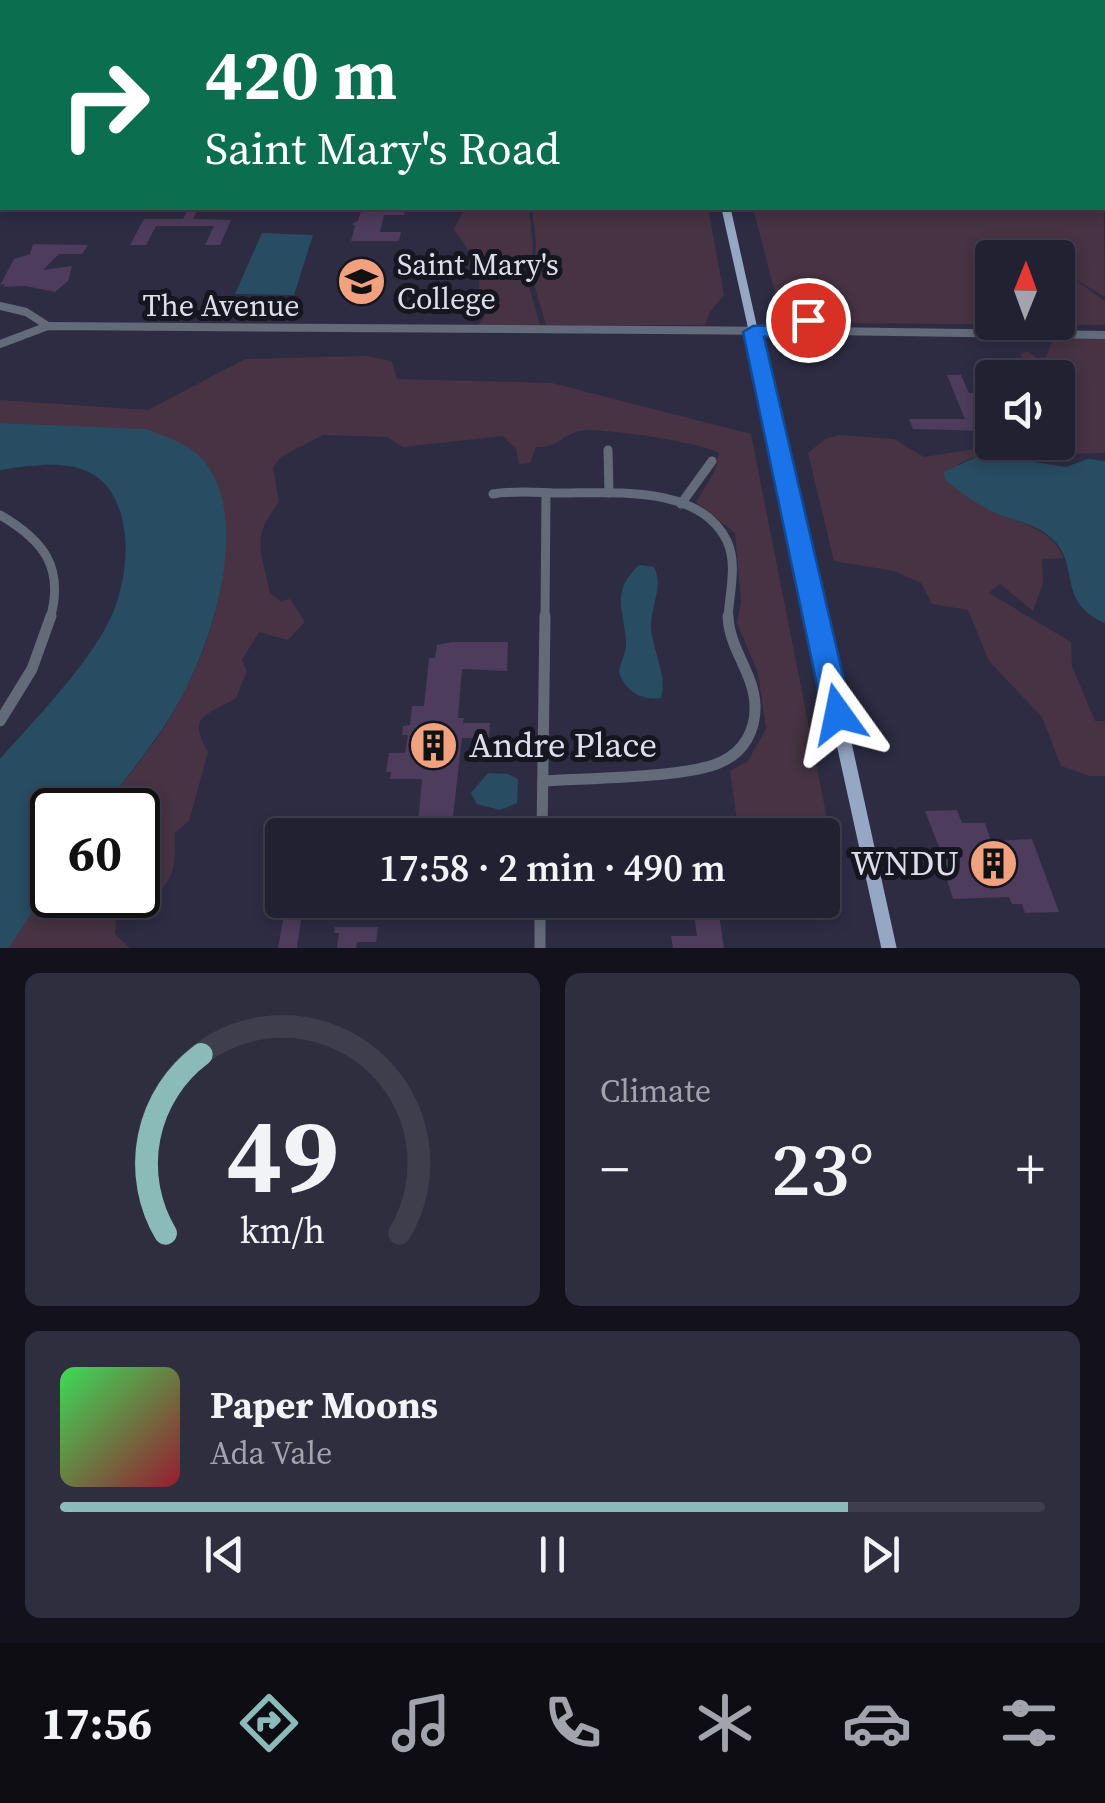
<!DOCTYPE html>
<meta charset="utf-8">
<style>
body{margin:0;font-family:"Source Serif 4",serif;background:#2e2e3e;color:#f1f3f6;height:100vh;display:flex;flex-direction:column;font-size:38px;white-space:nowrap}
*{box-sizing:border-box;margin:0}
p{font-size:32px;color:#a2a3ac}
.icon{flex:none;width:55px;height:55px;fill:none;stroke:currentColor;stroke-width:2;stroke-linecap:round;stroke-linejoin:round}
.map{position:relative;height:948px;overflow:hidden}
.side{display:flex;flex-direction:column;gap:25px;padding:25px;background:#13121c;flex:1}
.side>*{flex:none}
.top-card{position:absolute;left:0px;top:0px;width:1105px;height:210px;box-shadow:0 5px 15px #0003,0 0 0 2px #3f3e4d;background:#0b6e4f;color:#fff;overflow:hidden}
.needle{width:65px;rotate:1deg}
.tools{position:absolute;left:975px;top:240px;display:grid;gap:20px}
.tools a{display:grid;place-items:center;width:100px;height:100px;border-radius:10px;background:#222132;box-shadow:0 5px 15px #0003,0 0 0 2px #3f3e4d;font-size:50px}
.speed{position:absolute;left:30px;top:788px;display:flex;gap:20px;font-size:50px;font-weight:700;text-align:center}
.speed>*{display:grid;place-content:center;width:130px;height:130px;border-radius:50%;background:#222132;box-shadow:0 5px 15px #0003,0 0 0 2px #3f3e4d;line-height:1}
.speed .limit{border:5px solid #111;border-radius:15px;background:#fff;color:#111}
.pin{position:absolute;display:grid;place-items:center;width:85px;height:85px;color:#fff;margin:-42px;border:5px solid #fff;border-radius:50%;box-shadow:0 2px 10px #0007}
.me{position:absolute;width:110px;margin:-55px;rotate:348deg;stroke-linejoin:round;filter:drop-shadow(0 0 8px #0008)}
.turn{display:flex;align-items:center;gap:35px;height:210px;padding:0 40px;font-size:45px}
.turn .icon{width:130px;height:130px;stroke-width:2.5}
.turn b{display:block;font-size:70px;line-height:85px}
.big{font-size:75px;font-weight:600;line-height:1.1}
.side .card{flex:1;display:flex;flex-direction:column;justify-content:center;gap:15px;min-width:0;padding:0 35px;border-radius:15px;background:#2e2e3e}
.side .dial{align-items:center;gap:0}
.dial svg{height:260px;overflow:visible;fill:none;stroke:#3f3e4d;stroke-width:7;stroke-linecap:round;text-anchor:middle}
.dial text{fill:#f1f3f6;stroke:none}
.song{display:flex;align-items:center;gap:30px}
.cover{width:120px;height:120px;border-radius:15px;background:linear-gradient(135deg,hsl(130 70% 55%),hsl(350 70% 35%))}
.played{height:10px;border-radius:5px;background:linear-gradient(90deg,#8bbbb9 80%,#3f3e4d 80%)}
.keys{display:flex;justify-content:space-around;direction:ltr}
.heat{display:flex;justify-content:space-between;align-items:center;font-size:55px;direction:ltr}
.side .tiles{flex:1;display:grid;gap:25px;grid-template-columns:1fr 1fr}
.card:last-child{grid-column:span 2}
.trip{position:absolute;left:265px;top:818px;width:575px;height:100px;border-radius:10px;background:#222132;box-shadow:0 5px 15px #0003,0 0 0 2px #3f3e4d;font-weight:600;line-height:100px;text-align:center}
.menu{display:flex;height:160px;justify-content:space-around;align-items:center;background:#0e0d14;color:#a2a3ac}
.menu .icon{width:70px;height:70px}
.menu .selected{color:#8bbbb9}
.menu b{font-size:45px;color:#f1f3f6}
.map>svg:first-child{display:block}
</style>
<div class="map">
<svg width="1105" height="948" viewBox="0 0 1105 948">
<rect width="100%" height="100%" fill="#2d2c43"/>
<g fill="#473343" fill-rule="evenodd">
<path d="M1103 167 1105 297 1068 275 1105 301V325L821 323 803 315 782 320 753 208H1102ZM992 258H1058V322H992Z"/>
<polygon points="465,208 529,208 533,246 529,287 540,325 478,325 485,316 478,308 480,268 454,229"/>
<polygon points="532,208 708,208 724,295 710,312 705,325 546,325 534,284 536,243"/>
<path d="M1054 337 1105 339V453L1041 455 1002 450 1000 443 1064 440 1058 424V378C1038 377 1031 370 1020 354L1028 351 1036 358 1046 357Z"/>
<path d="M366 356 392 361 397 379 552 383 751 434 833 849 823 848 822 835H739L730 771 748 761 766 729 758 673 737 623 741 601 735 533 696 502 715 471 719 453C700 442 597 427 579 431 559 437 560 447 536 447L530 463 519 464 516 449 503 436 403 447 387 437 323 435 281 457 273 467 279 502C250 538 262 553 270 593L280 601 290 599 305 622 288 640 259 632 242 660 247 671 236 698C208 715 186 715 208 752L189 821 175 833C175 874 175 876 146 907L127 897 117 903 115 934 130 948H9L52 881V895H138V810H102C125 779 152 749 171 716 212 648 241 555 214 478L114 429 0 423V400L148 410 245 359Z"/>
<path d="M840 435 894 439 924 457 975 449 983 454 958 464 955 488C968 495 978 504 990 510 1019 524 1049 526 1064 558L1042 559 1043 583 1033 611 1000 584 989 593 1071 642 1072 666 1095 721H1105V776H1090L1061 766 1042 717 989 661 968 610 932 604 921 583 894 571 834 561 808 453 825 439Z"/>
</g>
<g fill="#284c62">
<polygon points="262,233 313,235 294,295 235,294"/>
<path d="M0 423 145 429C166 436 191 445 205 462 254 525 208 658 170 717 150 749 125 779 102 810H52V882L9 948H0V759C36 718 98 656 116 605 124 581 128 553 124 529 113 457 60 460 0 470Z"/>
<path d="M983 454 1066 467 1087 459 1105 461V623C1054 601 1083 563 1049 536 1035 524 1015 521 998 514 979 506 961 493 945 480L944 472Z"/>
<path d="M639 565 654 567C664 586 650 608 651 629 653 650 668 679 661 698 641 701 626 691 619 673 620 661 627 653 626 641 624 609 610 592 639 565Z"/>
<polygon points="488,773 508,774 518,779 517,803 500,810 477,804 471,793"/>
</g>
<g fill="#4d3c5b">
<polygon points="189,208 198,208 193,219 231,220 220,245 205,245 214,226 156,226 146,245 130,245 144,219 183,219"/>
<polygon points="362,208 406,208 404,215 384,215 380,232 401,232 399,241 351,241 355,226 352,224 358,221"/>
<polygon points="33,244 88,245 82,254 59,254 43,270 72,266 68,281 55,292 25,286 3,287 5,284 0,285 14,259 30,254"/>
<polygon points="947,375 961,375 969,393 992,393 992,404 974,404 980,417 992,424 992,431 913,429 909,419 965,419"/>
<polygon points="452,642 508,642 507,671 462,669 458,718 464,718 463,723 490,723 489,738 462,738 452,825 495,820 495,835 417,835 422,779 390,779 391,772 386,772 389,753 405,753 408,735 402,735 403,726 410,725 412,706 424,706 429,658 435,658 437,645"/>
<polygon points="957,810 962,823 985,823 991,841 1032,839 1059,912 1025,913 1022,904 1012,904 1009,897 953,899 947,880 952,880 925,811"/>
<polygon points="692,900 717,900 724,948 673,948 671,936 697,936"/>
<polygon points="283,920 301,920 297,948 278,948"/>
<polygon points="335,927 378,927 376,942 357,942 356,948 337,948 339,933 334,933"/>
</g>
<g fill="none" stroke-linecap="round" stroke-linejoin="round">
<polyline stroke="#636b7a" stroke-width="5" points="1060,2 1065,0"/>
<g stroke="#636b7a" stroke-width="8">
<polyline points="0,306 26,312 48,326"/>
<polygon points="793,320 809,320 815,329 798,332 790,326"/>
<polyline points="824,331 1105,335"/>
<polyline points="0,344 48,326 794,331"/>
</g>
<g stroke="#636b7a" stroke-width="9">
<polyline points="608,450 609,493"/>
<path d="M493 494C516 490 540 493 563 493 615 493 700 485 727 541 738 565 729 594 728 619"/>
<polyline points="681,504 712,461"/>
<path d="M0 515C43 540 65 567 50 619"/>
<polyline points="545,619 546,493"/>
</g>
<g stroke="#636b7a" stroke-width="11">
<polyline points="0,721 32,669 51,616"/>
<path d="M543 781C584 778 689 778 721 762 744 752 756 730 755 705 754 673 729 649 728 616"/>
<polyline points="542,835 545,616"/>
<polyline points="522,900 540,905"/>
<polyline points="540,900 540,948"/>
</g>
<polyline stroke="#95a7c4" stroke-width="9" points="726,208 760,361"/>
<polyline stroke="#95a7c4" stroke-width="11" points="759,358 816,619"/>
<polyline stroke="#95a7c4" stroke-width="15" points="816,616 889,948"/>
<polygon fill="#a9bee1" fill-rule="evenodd" points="418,0 426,0 428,2 421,2"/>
</g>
<polygon fill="#1a73e8" stroke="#114b97" stroke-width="2.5" points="808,314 818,320 802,327 801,335 764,337 852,714 847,723 838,726 828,723 823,714 743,332 753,326 782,325 784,318"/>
<defs>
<symbol id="university-disc" viewBox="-11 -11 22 22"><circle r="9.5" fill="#f2a17e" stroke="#161620"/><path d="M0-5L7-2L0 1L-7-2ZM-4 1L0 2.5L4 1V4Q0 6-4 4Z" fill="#111"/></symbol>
<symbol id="building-disc" viewBox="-11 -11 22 22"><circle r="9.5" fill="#f2a17e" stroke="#161620"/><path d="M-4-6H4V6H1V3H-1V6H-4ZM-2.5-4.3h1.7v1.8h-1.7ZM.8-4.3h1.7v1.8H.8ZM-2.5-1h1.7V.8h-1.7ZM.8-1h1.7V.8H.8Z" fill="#111"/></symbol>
</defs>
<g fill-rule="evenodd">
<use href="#university-disc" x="334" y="254" width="55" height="55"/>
<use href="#building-disc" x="406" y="718" width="55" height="55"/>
<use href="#building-disc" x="966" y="836" width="55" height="55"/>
</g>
<g text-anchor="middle" stroke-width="10" stroke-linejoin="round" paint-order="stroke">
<g font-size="30" fill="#ddddec" stroke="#161620" text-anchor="start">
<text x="397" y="275">Saint Mary's<tspan x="397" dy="34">College</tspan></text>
</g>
<g font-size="30" fill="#ddddec" stroke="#161620">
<text x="221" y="316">The Avenue</text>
</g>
<g font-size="35" fill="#ddddec" stroke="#161620" text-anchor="start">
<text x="469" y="757">Andre Place</text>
<text x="959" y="875" text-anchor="end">WNDU</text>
</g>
</g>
</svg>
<div class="tools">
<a><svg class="needle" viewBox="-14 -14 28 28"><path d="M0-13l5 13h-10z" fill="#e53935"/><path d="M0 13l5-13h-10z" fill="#a2a3ac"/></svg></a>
<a><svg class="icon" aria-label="sound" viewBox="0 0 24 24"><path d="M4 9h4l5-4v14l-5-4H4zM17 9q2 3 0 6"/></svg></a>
</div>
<div class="speed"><div class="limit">60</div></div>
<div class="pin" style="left:808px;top:320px;background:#d93025"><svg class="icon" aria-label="arrive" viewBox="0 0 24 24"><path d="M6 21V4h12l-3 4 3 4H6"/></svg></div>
<svg class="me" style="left:838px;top:714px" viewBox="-20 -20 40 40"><path d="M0-17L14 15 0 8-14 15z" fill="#1a73e8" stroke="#fff" stroke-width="4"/></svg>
<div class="trip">17:58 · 2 min · 490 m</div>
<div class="top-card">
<div class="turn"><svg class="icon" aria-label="right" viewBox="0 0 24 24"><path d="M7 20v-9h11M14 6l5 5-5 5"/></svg><div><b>420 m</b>Saint Mary's Road</div></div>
</div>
</div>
<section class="side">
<div class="tiles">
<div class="card dial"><svg viewBox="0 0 100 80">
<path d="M14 69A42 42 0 1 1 86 69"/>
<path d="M14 69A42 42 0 0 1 25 14" stroke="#8bbbb9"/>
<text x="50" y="56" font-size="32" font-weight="700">49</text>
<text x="50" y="72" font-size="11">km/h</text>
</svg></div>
<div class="card"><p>Climate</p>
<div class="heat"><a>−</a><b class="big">23°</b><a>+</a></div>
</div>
<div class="card">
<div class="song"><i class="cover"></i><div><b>Paper Moons</b><p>Ada Vale</p></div></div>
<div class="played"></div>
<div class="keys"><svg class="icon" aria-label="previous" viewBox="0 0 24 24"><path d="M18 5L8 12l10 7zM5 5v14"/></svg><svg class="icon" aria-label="pause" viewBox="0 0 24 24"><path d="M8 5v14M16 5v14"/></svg><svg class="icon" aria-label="next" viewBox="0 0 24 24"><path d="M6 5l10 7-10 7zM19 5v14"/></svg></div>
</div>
</div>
</section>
<nav class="menu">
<b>17:56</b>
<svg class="icon selected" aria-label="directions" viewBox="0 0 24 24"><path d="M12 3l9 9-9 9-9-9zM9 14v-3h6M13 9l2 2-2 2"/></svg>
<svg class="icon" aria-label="music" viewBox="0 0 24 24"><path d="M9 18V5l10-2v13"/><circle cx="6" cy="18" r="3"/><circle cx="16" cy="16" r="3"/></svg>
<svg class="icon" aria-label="phone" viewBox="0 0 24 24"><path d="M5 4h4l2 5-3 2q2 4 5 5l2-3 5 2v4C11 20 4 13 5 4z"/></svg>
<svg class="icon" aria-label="climate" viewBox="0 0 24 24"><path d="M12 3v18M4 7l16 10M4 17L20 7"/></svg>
<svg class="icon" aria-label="car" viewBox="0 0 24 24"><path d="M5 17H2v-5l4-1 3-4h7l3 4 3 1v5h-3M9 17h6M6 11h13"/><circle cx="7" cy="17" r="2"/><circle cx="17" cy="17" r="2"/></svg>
<svg class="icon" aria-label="filters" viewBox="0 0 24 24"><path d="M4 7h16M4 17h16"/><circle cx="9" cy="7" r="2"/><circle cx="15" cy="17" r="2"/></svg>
</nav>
